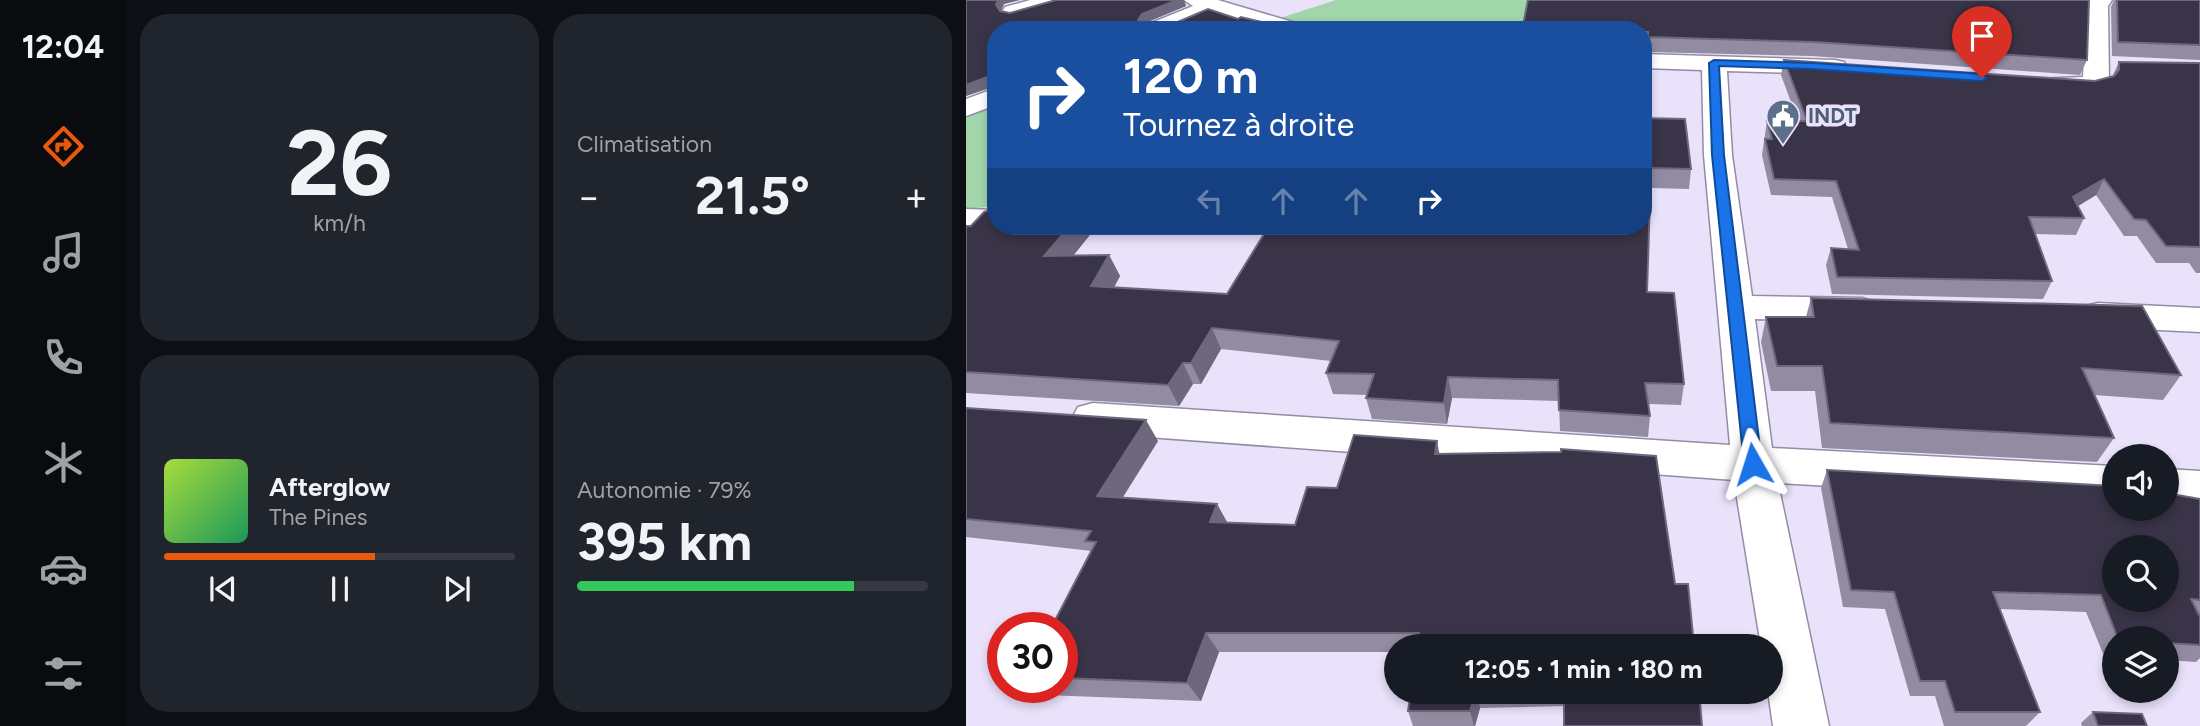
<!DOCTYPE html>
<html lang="fr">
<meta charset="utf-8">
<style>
body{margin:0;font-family:Figtree,sans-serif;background:#20242c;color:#f1f3f6;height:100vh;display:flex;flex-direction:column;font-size:26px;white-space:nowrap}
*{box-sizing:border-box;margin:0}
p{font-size:23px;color:#9ea1a6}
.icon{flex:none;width:38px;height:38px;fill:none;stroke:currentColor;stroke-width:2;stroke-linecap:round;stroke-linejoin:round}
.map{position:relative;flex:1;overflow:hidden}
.drawer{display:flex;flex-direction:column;gap:14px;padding:14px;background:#0d0f14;width:840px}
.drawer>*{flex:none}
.banner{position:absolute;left:21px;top:21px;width:665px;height:214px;border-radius:28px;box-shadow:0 4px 10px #0003;background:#1a4fa0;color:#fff;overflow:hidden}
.fabs{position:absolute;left:1136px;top:444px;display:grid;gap:14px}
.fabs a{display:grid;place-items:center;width:77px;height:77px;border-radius:50%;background:#171b24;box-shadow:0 4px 10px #0003;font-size:35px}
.speed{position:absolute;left:21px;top:612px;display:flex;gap:14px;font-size:35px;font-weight:700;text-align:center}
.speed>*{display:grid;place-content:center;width:91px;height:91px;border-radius:50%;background:#171b24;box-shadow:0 4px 10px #0003;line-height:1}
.speed .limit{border:10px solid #d22;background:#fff;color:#111}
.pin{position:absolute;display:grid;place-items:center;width:60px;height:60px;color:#fff;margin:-72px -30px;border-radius:50% 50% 50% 0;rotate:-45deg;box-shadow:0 0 7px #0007}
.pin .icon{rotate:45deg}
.me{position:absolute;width:77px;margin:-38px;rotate:354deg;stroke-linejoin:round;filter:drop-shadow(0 0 5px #0008)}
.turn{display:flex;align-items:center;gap:24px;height:147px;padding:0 21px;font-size:32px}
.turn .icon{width:91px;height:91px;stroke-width:2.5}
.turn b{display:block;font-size:49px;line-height:60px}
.lanes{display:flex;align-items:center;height:66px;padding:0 21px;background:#0003;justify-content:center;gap:35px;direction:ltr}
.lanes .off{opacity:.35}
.big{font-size:52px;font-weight:700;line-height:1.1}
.drawer .card{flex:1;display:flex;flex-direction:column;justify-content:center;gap:10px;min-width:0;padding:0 24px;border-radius:28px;background:#20242c}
.drawer .dial{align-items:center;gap:0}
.dial b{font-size:91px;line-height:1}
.song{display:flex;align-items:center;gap:21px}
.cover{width:84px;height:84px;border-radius:10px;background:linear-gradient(135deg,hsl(80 70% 55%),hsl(150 70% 35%))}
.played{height:7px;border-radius:4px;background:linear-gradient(90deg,#ea580c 60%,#363941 60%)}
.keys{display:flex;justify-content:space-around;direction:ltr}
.heat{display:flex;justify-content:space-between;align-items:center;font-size:38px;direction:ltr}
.charge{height:10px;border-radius:5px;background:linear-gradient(90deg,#34c759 79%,#363941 0)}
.drawer .tiles{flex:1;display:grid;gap:14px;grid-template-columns:repeat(2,1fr)}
.trip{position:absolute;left:418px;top:634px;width:399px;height:70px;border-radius:35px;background:#171b24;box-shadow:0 4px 10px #0003;font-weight:700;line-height:70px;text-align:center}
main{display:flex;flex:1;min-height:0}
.tabs{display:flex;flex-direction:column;width:126px;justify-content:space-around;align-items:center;background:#090b0e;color:#9ea1a6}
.tabs .icon{width:49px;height:49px}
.tabs .current{color:#ea580c}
.tabs b{font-size:32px;color:#f1f3f6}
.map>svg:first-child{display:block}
</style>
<main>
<nav class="tabs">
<b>12:04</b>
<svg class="icon current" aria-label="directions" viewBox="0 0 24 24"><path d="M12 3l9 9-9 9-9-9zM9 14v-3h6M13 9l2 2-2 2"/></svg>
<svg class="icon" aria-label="music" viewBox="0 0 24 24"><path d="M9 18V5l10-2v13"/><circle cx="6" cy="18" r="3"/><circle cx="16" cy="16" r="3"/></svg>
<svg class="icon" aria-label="phone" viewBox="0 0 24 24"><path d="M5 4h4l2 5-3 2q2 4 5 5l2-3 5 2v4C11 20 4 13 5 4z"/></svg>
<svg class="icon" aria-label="climate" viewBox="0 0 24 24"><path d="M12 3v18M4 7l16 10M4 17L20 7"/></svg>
<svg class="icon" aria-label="car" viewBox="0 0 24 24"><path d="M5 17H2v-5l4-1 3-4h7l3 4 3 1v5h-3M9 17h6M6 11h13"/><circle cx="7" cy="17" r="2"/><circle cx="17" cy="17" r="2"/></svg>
<svg class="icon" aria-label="filters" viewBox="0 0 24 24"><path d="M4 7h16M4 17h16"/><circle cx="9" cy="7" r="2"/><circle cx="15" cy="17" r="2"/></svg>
</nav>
<section class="drawer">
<div class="tiles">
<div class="card dial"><b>26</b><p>km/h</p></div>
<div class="card"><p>Climatisation</p>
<div class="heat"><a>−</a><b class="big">21.5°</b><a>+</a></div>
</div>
<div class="card">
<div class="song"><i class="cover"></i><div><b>Afterglow</b><p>The Pines</p></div></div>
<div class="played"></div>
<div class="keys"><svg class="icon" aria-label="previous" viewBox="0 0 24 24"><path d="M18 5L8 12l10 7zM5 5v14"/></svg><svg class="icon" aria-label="pause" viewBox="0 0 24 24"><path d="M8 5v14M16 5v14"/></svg><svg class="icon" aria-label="next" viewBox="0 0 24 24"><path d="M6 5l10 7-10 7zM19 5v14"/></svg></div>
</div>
<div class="card"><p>Autonomie · 79%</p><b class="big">395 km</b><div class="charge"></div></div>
</div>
</section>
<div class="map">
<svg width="1234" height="726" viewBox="0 0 1234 726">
<rect width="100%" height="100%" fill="#eae2fb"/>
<g fill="#a1d6ab">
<polygon points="370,0 624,0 677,30 356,30 311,19"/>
<polygon points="30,100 30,206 0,209 0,112"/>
</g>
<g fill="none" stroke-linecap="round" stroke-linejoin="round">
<defs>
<g id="street">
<polygon points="64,0 99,0 96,5 47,19 39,17 36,12 39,7"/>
<polygon points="218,0 252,0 337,25 340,30 304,30 249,13 209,30 177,30 180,25 227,6"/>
<polygon points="1124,0 1146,0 1142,6 1143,85 1139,90 1130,93 1073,89 1069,84 1073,79 1117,77 1120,5"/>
<polygon points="677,54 869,60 878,62 881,67 878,72 869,74 761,71 766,155 786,296 896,298 909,302 914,310 909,318 896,322 789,319 806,448 1148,466 1148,502 812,483 863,726 807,726 802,691 805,691 805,646 795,646 768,480 127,433 112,429 106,418 112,407 127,403 764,445 738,155 736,70 677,68"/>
<polygon points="30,88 30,105 0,116 0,99"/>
<polygon points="0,209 30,210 30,226 42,226 30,230 0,229"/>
<polygon points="1132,303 1234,308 1234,332 1132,327 1119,324 1114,315 1119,306"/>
<polygon points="1200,469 1234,471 1234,507 1200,505"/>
</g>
</defs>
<use href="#street" stroke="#938ca2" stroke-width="3"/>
<use href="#street" fill="#fff" fill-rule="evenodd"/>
</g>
<g fill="#928ba1">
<polygon points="0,0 38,4 35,11 44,13 90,0 218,0 220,6 179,23 178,24 207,24 272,19 329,30 30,30 30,87 29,86 0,96"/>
<polygon points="1148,0 1234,0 1234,60 1146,56 1145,7"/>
<polygon points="677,30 1121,60 1114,75 846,56 682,52 681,47 677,47"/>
<polygon points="818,60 1129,81 1146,77 1153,62 1234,63 1234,273 1230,273 1223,263 1190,263 1171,236 1158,236 1130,195 1112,206 1118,218 1110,235 1069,234 1086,281 1077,299 866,294 860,265 865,248 882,249 866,197 805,195 796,155 801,121 832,121 815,75"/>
<polygon points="677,118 725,169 723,189 684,188 681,292 718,384 715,405 682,404 684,416 682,437 594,431 593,401 486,398 481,424 406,419 400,398 401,395 367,394 360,373 365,361 255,349 235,384 227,384 213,406 0,393 0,226 5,226 29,208 26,203 30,199 30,226 131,226 107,256 143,255 154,276 148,288 261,294 298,234 225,232 222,226 677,226"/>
<polygon points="845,298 1215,375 1197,400 1128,395 1148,438 1131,462 856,448 849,391 805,391 795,342 800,317 840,317"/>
<polygon points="0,408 192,441 157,497 251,504 261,522 329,525 371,488 474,454 709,584 728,646 430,646 430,652 253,652 235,701 79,695 71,688 96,688 96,628 126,551 0,537"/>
<polygon points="861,470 1234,499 1234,658 1230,662 1200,660 1200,639 1148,639 1148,657 1138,656 1120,612 1034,609 1074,712 1060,726 978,726 969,696 944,696 919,609 877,607 855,488"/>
<polygon points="445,691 733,691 598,706 514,708 509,726 447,726 442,711"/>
<polygon points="1127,712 1181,726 1116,726 1115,723"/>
</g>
<g fill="#6e687d">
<polygon points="32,0 54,0 38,4 34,13 30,5"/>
<polygon points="211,0 218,0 220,6 179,23 175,29 172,20 176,14"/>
<polygon points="163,24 165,30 149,30"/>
<polygon points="24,76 29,86 0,96 0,85"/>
<polygon points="1138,179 1130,195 1099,214 1107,197"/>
<polygon points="104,226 131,226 90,277 78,256"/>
<polygon points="143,255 154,276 136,308 125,286"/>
<polygon points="246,328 255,349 235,384 225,363"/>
<polygon points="217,363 227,384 213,406 202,385"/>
<polygon points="482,377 486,398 481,424 478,403"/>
<polygon points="180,420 192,441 145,516 131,496"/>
<polygon points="471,441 475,462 469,454"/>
<polygon points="251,504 262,524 244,522"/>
<polygon points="240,633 253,652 235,701 221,683"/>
<polygon points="511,691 514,708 509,726 508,726 504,711"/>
</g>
<g fill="#393447" stroke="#6e687d" stroke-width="2" fill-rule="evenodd">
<polygon points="0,0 32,0 30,5 34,11 44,13 90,0 211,0 176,14 172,20 174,24 207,24 242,9 272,19 275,17 329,30 181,30 163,24 149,30 30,30 30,81 28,82 24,76 0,85"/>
<polygon points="562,0 1123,0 1121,60 849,42 682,37 682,32 677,32 677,30 556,30"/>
<polygon points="1151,0 1234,0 1234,45 1152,42"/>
<polygon points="818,60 1129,81 1148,76 1153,70 1153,62 1234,63 1234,247 1200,246 1180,220 1168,219 1138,179 1107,197 1118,218 1063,217 1086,281 871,277 865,248 893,250 870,181 808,179 799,139 806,139 801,121 841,121"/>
<polygon points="677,118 719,119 725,169 685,168 681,292 708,293 718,384 679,383 684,416 593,410 592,380 482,377 478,403 400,398 408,374 360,373 373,341 246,328 225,363 217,363 202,385 0,372 0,226 5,226 18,212 30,207 30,226 104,226 78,256 143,255 125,286 261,294 303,226 677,226"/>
<polygon points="845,298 1176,306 1215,375 1116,368 1148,438 864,423 856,366 811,366 800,317 848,317"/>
<polygon points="0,408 180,420 131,496 251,504 244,522 329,525 341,487 371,488 388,435 471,441 469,454 595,452 595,449 690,456 709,584 722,584 728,646 451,646 453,633 240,633 221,683 96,678 96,628 85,628 130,542 119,541 125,531 0,519"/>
<path d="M861 470 1148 486V509H1200V493L1234 499V600L1225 599 1234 617V645L1200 643V639H1152L1135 595 1027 592 1074 712H989L979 681H954L928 592 885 590ZM1148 548H1200V600H1148Z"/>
<polygon points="445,691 510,691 504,711 442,711"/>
<polygon points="598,691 733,691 736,726 598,726"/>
<polygon points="1127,712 1176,714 1181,726 1132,726"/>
</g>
<polygon fill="#1a73e8" stroke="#114b97" stroke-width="2" points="748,60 846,63 1016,74 1021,78 1016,81 846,69 753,66 758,155 796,464 793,469 781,469 778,464 746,155 743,63"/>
<defs>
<symbol id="civic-pin" viewBox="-11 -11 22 30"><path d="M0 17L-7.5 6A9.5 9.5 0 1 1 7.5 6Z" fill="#5c6f8a" stroke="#eae2fb"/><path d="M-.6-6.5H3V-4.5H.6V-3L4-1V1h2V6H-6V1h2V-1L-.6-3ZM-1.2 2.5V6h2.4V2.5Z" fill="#fff"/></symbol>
</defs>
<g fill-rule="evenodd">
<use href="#civic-pin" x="798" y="97" width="38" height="52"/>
</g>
<g text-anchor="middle" stroke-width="7" stroke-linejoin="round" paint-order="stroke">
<g font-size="21" font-weight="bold" fill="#4e5e75" stroke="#eae2fb" text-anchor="start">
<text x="842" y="123">INDT</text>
</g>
</g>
</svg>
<div class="fabs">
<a><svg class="icon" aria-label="sound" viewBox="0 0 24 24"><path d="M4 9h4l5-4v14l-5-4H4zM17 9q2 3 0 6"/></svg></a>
<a><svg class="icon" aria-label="search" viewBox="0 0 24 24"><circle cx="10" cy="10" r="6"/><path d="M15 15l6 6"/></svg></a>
<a><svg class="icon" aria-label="layers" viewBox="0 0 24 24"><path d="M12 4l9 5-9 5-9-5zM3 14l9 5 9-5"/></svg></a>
</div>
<div class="speed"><div class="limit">30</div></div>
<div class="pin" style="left:1016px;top:78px;background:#d93025"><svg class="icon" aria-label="arrive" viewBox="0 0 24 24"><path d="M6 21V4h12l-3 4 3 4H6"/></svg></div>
<svg class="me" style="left:787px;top:464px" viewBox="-20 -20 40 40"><path d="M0-17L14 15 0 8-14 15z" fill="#1a73e8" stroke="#fff" stroke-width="4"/></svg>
<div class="trip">12:05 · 1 min · 180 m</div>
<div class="banner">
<div class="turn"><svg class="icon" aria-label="right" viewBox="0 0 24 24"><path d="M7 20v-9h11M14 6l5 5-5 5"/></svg><div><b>120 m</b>Tournez à droite</div></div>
<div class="lanes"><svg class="icon off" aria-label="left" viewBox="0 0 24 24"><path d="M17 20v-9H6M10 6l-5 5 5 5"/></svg><svg class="icon off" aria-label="ahead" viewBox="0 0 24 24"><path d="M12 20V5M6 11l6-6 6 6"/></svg><svg class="icon off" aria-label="ahead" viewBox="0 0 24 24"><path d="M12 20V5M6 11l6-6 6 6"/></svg><svg class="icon" aria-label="right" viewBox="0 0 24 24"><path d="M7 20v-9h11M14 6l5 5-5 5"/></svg></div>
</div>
</div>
</main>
